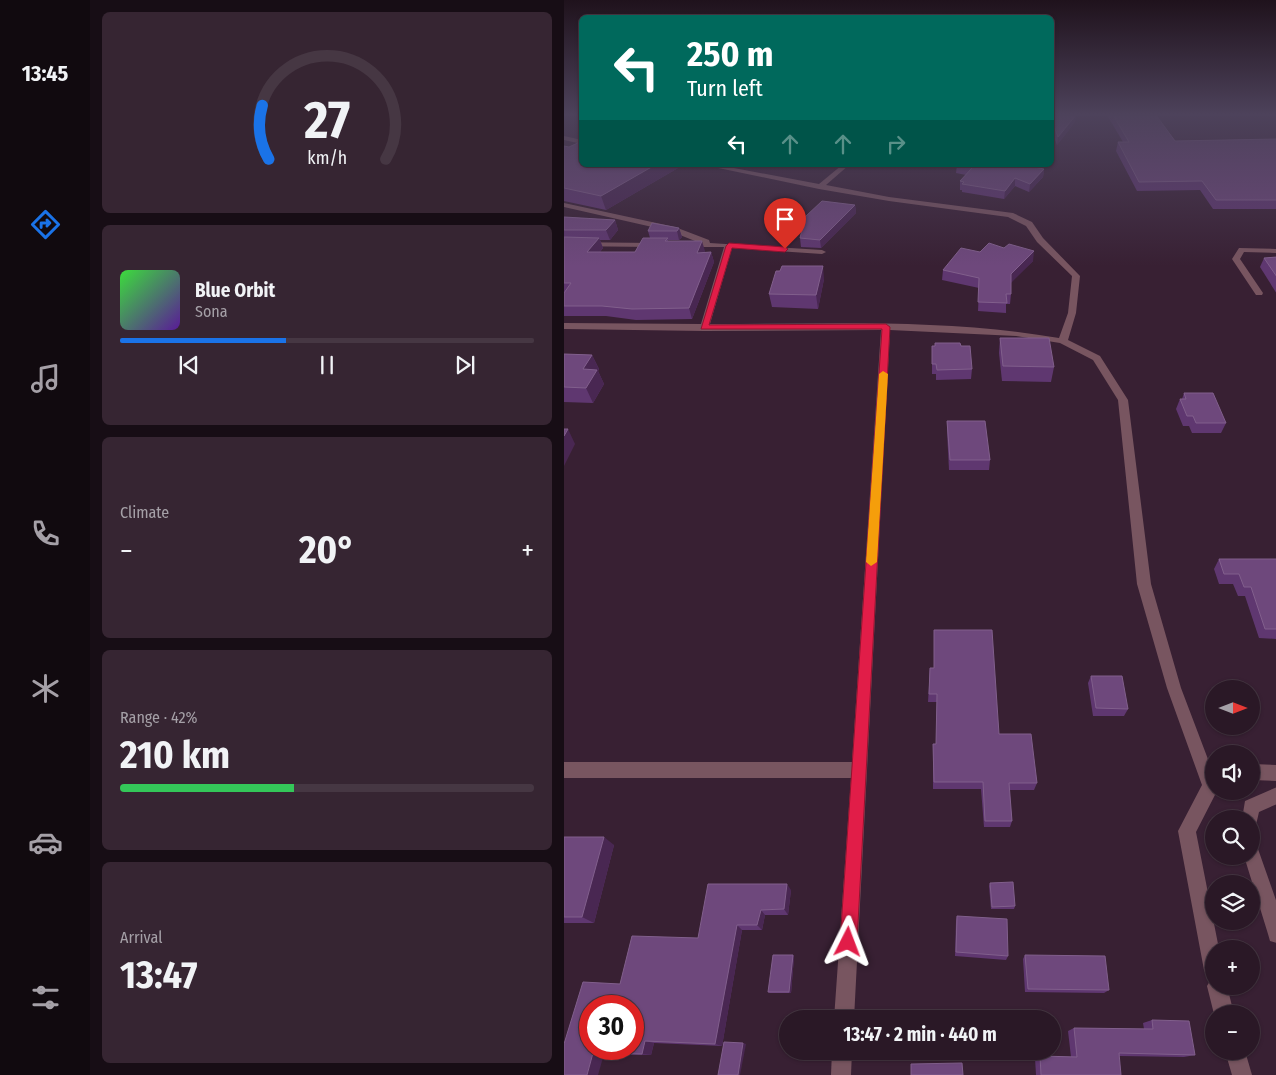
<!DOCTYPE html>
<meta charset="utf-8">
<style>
body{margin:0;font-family:"Fira Sans Condensed",sans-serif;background:#362532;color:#f1f3f6;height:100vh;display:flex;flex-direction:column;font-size:19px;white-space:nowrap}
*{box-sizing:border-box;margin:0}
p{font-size:16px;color:#a5a0a7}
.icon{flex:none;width:28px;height:28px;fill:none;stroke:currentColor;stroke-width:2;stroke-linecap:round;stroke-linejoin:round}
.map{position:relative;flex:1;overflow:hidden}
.drawer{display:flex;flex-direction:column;gap:12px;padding:12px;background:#170d15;width:474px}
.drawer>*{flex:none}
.banner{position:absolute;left:15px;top:15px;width:475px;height:152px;border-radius:8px;box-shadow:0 1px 4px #0004,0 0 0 1px #463743;background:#00695c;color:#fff;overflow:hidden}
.needle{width:32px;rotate:90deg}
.tools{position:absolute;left:641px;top:680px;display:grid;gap:10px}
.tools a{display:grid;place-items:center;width:55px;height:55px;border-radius:50%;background:#2a1826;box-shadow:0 1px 4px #0004,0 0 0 1px #463743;font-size:25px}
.speed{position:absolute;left:15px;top:995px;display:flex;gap:10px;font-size:25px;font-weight:700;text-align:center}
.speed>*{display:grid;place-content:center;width:65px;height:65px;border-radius:50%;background:#2a1826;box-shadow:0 1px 4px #0004,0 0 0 1px #463743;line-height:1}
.speed .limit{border:8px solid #d22;background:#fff;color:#111}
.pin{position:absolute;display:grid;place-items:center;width:42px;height:42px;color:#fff;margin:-51px -21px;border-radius:50% 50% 50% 0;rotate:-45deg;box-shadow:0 0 5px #0007}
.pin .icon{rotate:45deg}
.me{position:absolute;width:55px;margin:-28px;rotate:3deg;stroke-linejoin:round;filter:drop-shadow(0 0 4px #0008)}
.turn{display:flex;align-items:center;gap:18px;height:105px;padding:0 25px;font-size:22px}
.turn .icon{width:65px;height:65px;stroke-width:2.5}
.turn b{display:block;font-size:35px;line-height:42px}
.lanes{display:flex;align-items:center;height:48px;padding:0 25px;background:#0003;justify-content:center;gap:25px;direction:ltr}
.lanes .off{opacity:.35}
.big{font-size:38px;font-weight:700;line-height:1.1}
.drawer .widget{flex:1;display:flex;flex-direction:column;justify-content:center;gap:8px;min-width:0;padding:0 18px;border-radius:8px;background:#362532}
.drawer .dial{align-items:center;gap:0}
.dial svg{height:130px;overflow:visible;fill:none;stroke:#463743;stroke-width:7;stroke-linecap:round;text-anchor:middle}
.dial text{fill:#f1f3f6;stroke:none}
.song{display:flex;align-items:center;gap:15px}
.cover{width:60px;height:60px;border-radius:8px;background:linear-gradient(135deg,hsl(120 70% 55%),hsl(270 70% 35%))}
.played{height:5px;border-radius:2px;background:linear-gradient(90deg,#1a73e8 40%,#463743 40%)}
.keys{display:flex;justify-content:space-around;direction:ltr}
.heat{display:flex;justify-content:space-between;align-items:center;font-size:28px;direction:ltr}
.charge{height:8px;border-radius:4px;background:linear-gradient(90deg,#34c759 42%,#463743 0)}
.trip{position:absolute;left:215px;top:1010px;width:282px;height:50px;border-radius:25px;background:#2a1826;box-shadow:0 1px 4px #0004,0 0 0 1px #463743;font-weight:700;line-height:50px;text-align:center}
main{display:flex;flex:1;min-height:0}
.menu{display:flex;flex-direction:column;width:90px;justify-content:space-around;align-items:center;background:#110a0f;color:#a5a0a7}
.menu .icon{width:35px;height:35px}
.menu .selected{color:#1a73e8}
.menu b{font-size:22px;color:#f1f3f6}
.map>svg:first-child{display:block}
</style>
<main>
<nav class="menu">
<b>13:45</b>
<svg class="icon selected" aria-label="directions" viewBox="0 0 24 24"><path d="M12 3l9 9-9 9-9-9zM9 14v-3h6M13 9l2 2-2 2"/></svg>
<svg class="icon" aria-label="music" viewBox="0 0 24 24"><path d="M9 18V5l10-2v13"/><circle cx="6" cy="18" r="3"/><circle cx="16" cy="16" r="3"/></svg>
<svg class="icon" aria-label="phone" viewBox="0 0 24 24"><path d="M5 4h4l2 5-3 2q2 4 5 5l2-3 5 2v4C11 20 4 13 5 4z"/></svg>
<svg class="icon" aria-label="climate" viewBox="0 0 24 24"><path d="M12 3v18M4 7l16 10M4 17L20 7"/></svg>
<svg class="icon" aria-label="car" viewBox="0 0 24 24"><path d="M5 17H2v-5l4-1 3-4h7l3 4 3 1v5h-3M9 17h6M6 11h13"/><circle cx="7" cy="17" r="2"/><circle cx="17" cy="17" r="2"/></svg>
<svg class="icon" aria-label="filters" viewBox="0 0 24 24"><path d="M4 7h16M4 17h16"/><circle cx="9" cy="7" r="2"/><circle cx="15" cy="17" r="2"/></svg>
</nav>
<section class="drawer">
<div class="widget dial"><svg viewBox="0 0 100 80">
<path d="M14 69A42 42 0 1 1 86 69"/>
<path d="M14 69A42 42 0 0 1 10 36" stroke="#1a73e8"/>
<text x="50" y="56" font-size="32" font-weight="700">27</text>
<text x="50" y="72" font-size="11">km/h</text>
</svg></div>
<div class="widget">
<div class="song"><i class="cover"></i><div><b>Blue Orbit</b><p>Sona</p></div></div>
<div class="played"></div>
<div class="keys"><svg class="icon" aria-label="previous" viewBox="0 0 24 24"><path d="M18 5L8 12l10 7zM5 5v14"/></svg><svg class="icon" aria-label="pause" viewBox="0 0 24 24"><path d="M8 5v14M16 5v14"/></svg><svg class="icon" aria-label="next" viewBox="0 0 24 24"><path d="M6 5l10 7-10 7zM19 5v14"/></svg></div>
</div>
<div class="widget"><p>Climate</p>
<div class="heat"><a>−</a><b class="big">20°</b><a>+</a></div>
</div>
<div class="widget"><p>Range · 42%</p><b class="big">210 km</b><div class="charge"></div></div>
<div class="widget"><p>Arrival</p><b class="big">13:47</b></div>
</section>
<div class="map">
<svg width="713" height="1075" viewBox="0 0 713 1075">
<rect width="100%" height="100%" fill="#382033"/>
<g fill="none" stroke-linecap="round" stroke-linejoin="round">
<g fill="#785560" fill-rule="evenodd">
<polygon points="0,136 18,140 18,144 0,140"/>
<path d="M140 165H154L255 184 278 165H285L262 185 325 197 449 213 468 222 479 238 516 276 512 313 504 340 536 356 564 400 587 584 617 688 650 775V791H653L632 832 655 949H650V986H663L670 1014H650L643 986 647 979 643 977 640 970 614 831 638 785 603 688 573 584 554 400 529 360 496 343 452 336 326 330 290 1019H270L287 778H0V762H288L317 330 140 331 0 329V323L137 324 160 247H119V243H136L106 231 0 207V203L111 227 145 240 146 243 258 250 262 252 258 254 168 248 146 324C262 324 381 318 495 338L504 313 508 276 473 242 462 226 444 217 325 201 255 189Z"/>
<polygon points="0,242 90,243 94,245 90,247 0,246"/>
<polygon points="675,248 713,249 713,253 680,252 676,259 699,293 698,295 692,295 668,259"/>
<polygon points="688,764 713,765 713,781 688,780"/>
<polygon points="713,787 713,804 695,812 692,825 688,827 688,819 678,819 681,801"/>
<polygon points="688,846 694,849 713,903 713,943 706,941 704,934 680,856 688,856"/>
<polygon points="268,1051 288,1051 287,1075 267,1075"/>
<polygon points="661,1051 681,1051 688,1075 668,1075"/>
</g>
</g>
<g fill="#5f3770">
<polygon points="488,115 511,122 493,145 488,132"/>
<polygon points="543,115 592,115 611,141 713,139 713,210 712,209 649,209 636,190 573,191 552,151 554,142 559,142"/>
<polygon points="0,146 114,168 42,210 0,201"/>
<polygon points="393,165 480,169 479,177 465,192 451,186 440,199 398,192 398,190 396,190 396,181 402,175 392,173"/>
<polygon points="291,205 292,213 257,248 237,247 236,238"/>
<polygon points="0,217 51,220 54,230 46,240 36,240 39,248 36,252 71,252 86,238 84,231 115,228 118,237 115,240 104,240 104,241 141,251 140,252 147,252 150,262 128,319 72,320 42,316 0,316"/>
<polygon points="416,252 469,261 447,282 447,294 446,304 442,304 442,313 414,311 415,288 378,280 379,270"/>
<polygon points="713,257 713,294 696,267 700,258"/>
<polygon points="216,271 260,279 254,309 208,307 205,294"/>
<polygon points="436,338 490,367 487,382 438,381 435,353"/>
<polygon points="368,346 397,346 408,369 407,379 372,380 372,374 368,374"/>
<polygon points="0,354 28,355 35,369 34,371 40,384 29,403 0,402"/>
<polygon points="620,393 662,423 657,433 628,433 625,426 619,426 612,409 616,399 618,399"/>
<polygon points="383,421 426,460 425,470 385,470 383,431"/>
<polygon points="655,559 713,559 713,639 695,638 681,596 674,596 669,584 655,584 650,569"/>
<polygon points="370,630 435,734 473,783 470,790 445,790 448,821 446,827 420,827 417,789 369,789 369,744 372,744 373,702 364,702 366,668 370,668"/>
<polygon points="527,676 564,709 560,716 529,716 524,683"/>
<polygon points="0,837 50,845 30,923 0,923"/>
<polygon points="426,883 451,906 450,909 427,909 425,886"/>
<polygon points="227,890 224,915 201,915 198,930 178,930 158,1046 90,1043 87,1055 40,1054 0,1075 56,984 134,938"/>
<polygon points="393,916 444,956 442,960 391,956 392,921"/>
<polygon points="229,955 230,957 227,993 206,993 204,992"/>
<polygon points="461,955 545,990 540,993 461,992 459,959"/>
<polygon points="588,1020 631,1055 620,1057 555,1056 557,1075 472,1075 471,1058 476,1056 507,1057 504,1031 510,1028 580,1029 579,1023"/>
</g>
<g fill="#492752">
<polygon points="512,115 511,122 493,145 494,137"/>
<polygon points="91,165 113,165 114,168 42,210 37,196"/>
<polygon points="480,169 479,177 465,192 466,184"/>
<polygon points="451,178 451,186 440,199 441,191"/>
<polygon points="291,205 292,213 257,248 256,240"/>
<polygon points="51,220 54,230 46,240 42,230"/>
<polygon points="115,228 118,237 115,240 113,231"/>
<polygon points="35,238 39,248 27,262 23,252"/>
<polygon points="138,241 141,251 136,263 133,253"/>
<polygon points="470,251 469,261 446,284 447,274"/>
<polygon points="147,252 150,262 128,319 125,308"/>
<polygon points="259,266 260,279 254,309 252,295"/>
<polygon points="28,355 35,369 34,371 40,384 29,403 22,388 19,369"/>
<polygon points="4,429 11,444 0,466 0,436"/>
<polygon points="40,837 50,845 30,923 18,917"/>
<polygon points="223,884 227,890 224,915 220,909"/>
<polygon points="197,910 201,915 198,930 193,925"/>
<polygon points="173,925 178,930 158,1046 151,1044"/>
<polygon points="229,955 230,957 227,993 225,992"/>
<polygon points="81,1041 90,1043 87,1055 78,1054"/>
<polygon points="179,1043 182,1044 176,1075 174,1075"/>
<polygon points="29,1053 40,1054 34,1075 23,1075"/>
</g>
<g fill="#6e487c" stroke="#815f8c" fill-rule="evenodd">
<polygon points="488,115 512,115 494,137 488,121"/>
<polygon points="549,115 592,115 611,141 713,139 713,200 652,200 638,181 575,182 554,142 565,142"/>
<polygon points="18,141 18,165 91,165 37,196 0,188 0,146 5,147"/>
<polygon points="393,165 461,165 480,169 466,184 451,178 441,191 398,184 400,182 396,181 408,168"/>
<polygon points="258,201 291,205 256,240 236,238 241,217"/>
<polygon points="0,217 51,220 42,230 0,230"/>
<polygon points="88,223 115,228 113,231 84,231"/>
<polygon points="0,237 35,238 23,252 71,252 79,238 104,238 101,241 138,241 133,253 147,252 125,308 68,309 38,306 0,306 0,293 7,283 0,283"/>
<polygon points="425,243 440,248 445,244 470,251 447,274 447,294 442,294 443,303 414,302 415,278 379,270 397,248 416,252"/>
<polygon points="713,257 713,277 700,258"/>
<polygon points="218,266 259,266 252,295 205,294 212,271 216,271"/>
<polygon points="436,338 485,338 490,367 439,366"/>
<polygon points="371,343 396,343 397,346 406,346 408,369 373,370 372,364 368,364 368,346 371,346"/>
<polygon points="0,354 28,355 19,369 33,370 22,388 0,387"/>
<polygon points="620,393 649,393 662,423 632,423 629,416 623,416 616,399 622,399"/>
<polygon points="383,421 421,421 426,460 386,460"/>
<polygon points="0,429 4,429 0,436"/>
<polygon points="655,559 713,559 713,629 701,629 687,587 680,587 675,574 660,574"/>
<polygon points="370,630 428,630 435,734 467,734 473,783 445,783 448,821 421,821 419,782 370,782 369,744 372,744 373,694 365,694 366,668 370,668"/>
<polygon points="527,676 558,676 564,709 532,708"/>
<polygon points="0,837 40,837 18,917 0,917"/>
<polygon points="449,882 451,906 428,907 426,883"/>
<path d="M144 884H223L220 909 197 910 193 925H173L151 1044 81 1041 78 1054 29 1053 23 1075H0V1044L19 982 56 984 68 936 134 938ZM26 1006H69V1049H26Z"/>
<polygon points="393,916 443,919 444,956 392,952"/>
<polygon points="209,955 229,955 225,992 204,992"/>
<polygon points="461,955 541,956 545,990 464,989"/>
<polygon points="588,1020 625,1021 631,1055 555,1053 557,1075 477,1075 476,1056 513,1057 510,1028 589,1029"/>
<polygon points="160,1042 179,1043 174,1075 154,1075"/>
<polygon points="398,1063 399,1075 347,1075 347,1064"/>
</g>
<linearGradient id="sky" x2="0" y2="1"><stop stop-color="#1f121c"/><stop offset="0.43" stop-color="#4d425b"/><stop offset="1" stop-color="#4d425b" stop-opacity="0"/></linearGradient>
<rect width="713" height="266" fill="url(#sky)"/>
<polygon fill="#e11d48" stroke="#92132f" points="165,243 221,247 224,249 221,252 168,248 145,325 322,324 326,327 293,942 291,948 284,951 278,948 276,942 318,329 137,329 162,246"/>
<polygon fill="#f59e0b" points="319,371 324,374 313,562 307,566 302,562 315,374"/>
</svg>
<div class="tools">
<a><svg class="needle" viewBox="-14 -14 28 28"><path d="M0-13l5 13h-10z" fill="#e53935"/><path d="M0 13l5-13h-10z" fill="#a5a0a7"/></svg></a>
<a><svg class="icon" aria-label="sound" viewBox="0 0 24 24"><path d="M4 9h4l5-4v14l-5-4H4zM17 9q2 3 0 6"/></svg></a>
<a><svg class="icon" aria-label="search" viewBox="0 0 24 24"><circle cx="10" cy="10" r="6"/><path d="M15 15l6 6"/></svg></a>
<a><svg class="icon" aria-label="layers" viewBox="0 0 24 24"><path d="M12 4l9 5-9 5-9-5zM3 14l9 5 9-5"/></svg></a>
<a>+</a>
<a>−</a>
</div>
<div class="speed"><div class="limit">30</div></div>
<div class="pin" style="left:221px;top:249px;background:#d93025"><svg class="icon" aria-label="arrive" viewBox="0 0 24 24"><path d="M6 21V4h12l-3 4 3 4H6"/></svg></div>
<svg class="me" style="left:284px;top:942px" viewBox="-20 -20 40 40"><path d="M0-17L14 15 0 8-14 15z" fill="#e11d48" stroke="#fff" stroke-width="4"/></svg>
<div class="trip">13:47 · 2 min · 440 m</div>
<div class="banner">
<div class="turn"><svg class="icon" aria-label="left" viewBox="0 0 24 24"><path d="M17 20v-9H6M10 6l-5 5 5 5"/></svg><div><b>250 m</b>Turn left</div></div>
<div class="lanes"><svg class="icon" aria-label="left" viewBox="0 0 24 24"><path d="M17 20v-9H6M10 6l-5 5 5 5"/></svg><svg class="icon off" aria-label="ahead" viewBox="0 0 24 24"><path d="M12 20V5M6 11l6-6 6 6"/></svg><svg class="icon off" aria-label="ahead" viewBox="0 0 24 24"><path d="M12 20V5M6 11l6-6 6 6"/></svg><svg class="icon off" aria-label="right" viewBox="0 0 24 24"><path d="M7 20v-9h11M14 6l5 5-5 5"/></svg></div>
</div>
</div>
</main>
